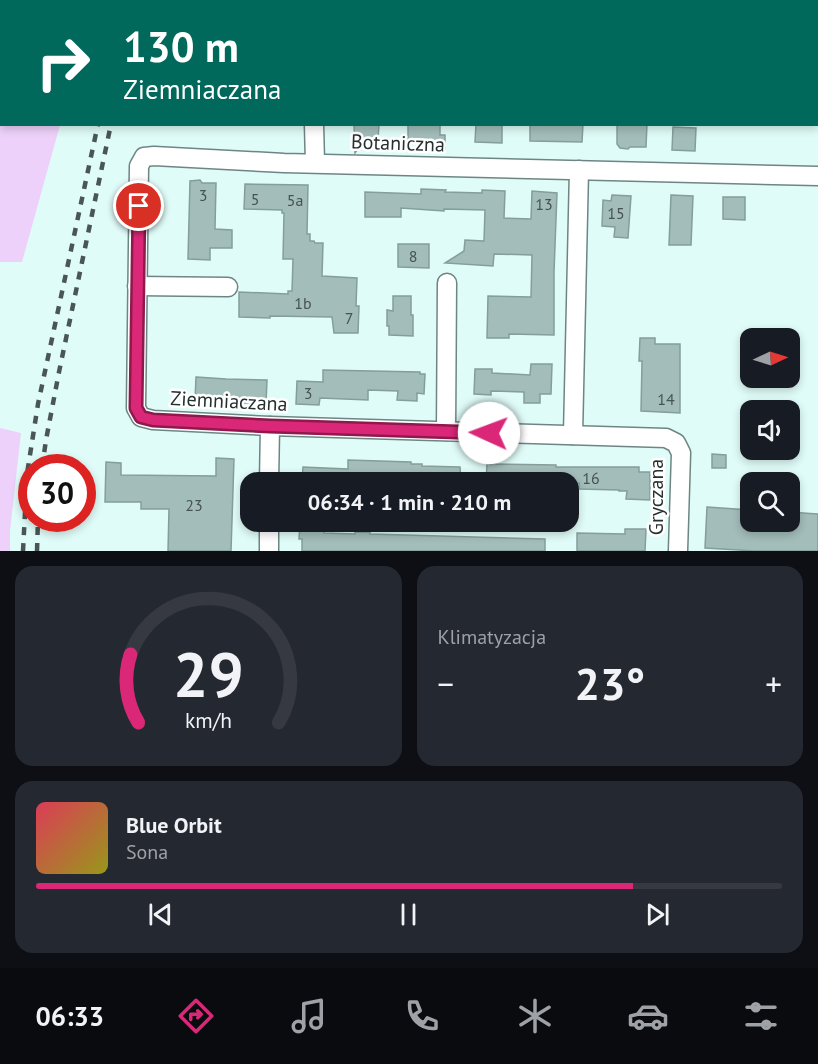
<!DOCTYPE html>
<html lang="pl">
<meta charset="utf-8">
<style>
body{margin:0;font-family:"PT Sans",sans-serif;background:#242831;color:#f1f3f6;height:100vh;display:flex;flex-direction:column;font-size:22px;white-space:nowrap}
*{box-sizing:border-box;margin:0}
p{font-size:20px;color:#9ea1a6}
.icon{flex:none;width:33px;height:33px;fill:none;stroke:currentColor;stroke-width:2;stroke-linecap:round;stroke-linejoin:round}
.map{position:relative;height:551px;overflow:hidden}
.drawer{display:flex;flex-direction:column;gap:15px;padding:15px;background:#0d0f14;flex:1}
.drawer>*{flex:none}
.hud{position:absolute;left:0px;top:0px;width:819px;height:126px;box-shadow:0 3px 9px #0003;background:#00695c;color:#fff;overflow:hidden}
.needle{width:39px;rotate:86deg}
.fabs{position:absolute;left:740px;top:328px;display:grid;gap:12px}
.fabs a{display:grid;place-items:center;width:60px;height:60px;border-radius:12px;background:#171b24;box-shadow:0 3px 9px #0003;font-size:30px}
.speed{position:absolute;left:18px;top:454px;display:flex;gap:12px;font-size:30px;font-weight:700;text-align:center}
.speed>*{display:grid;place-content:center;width:78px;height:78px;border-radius:50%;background:#171b24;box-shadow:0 3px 9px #0003;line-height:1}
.speed .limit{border:9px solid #d22;background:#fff;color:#111}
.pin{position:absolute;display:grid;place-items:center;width:51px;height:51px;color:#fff;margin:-26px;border:3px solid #fff;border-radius:50%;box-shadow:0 2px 6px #0007}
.me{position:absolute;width:66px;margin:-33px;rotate:272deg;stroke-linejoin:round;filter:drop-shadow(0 0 4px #0008)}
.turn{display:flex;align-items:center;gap:21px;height:126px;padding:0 24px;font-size:27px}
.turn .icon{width:78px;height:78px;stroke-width:2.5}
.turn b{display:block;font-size:42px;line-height:51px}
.big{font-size:45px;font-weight:700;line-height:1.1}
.drawer .tile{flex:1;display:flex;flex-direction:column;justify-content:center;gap:9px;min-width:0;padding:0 21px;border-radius:18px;background:#242831}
.drawer .dial{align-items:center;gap:0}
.dial svg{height:156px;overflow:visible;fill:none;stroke:#363941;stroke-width:7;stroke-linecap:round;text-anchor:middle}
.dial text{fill:#f1f3f6;stroke:none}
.song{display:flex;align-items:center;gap:18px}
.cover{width:72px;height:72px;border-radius:9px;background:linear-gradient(135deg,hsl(350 70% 55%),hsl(60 70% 35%))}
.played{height:6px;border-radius:3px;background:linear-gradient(90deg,#db2777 80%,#363941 80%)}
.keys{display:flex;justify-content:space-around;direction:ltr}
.heat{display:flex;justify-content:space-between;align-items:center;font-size:33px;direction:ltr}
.drawer .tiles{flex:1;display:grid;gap:15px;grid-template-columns:1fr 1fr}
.tile:last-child{grid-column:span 2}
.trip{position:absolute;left:240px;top:472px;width:339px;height:60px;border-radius:18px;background:#171b24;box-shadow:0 3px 9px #0003;font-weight:700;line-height:60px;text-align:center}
.tabs{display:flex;height:96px;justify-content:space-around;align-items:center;background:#090b0e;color:#9ea1a6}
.tabs .icon{width:42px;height:42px}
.tabs .current{color:#db2777}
.tabs b{font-size:27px;color:#f1f3f6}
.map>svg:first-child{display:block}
</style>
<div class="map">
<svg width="818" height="551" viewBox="0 0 818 551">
<rect width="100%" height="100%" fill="#e0fcf8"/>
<g fill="#eed1fa">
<polygon points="0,0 94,0 94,2 2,2 2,124 60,125 22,262 0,262"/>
<polygon points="0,428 21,433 10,531 10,551 0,551"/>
</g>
<g fill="#a3bdba" stroke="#849e9a" stroke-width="1.5">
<polygon points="354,124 379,124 378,140 365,140 355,153"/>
<polygon points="408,124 440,124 440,135 445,135 445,149 429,148 429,141 408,141"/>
<polygon points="476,124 502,124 502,143 475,142"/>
<polygon points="530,124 583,124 582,142 530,141"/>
<polygon points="617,124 647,124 646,147 630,147 628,149 620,148 617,144"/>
<polygon points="673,127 696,128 695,151 672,150"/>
<polygon points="200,180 202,183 216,183 215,229 232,230 232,248 210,248 210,260 188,259 190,181"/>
<polygon points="245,184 308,185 307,234 310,234 310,241 314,241 315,243 323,243 322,276 357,278 356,306 359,306 358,333 334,333 332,317 270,316 270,318 239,317 239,292 288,294 288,291 292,291 293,259 283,259 284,213 282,213 282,210 244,209"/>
<polygon points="421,189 446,190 445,192 482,193 482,190 505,191 504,218 531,219 532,191 557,193 554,272 554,335 509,334 509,338 487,338 488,296 531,297 532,255 494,254 493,266 445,263 464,251 465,240 484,241 485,210 444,209 444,211 401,208 401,217 365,217 365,192 421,194"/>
<polygon points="612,195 631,196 628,238 614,237 615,227 602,226 603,200 611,201"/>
<polygon points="671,195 693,196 691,245 669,245"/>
<polygon points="723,197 745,197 745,220 723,219"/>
<polygon points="398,244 429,244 429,268 398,267"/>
<polygon points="393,296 411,296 411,315 413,315 413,336 389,335 389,326 387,326 387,310 393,311"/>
<polygon points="640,338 655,338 655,344 680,344 680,413 641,411 642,361 639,361"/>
<polygon points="531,364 552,364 551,394 540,394 540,403 524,403 524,392 491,391 491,395 474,394 475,369 492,369 492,373 530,375"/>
<polygon points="323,370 420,372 420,374 425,374 424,394 417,393 417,401 397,400 398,391 368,390 368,400 320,398 319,405 296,404 297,381 323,382"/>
<polygon points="196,377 226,379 267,380 266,403 235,403 195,400"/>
<polygon points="712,454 726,455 726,468 712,468"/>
<polygon points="216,458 234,459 231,551 168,551 169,509 141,509 141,502 105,502 106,462 121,463 121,475 216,476"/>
<polygon points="348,460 411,462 411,464 422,464 422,466 460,467 461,483 325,482 325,483 302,483 303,467 348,469"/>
<polygon points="487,464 556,465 556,467 639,467 639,472 650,472 650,500 626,499 627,491 619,491 619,490 579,489 579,483 486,483"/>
<polygon points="707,507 750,510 750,522 789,522 789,512 818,514 818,551 755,551 705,548"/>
<polygon points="300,523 325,524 324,533 355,534 355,532 370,532 370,534 545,539 545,551 302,551 302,539 299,539"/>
<polygon points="625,529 646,529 645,551 577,551 577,533 625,534"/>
</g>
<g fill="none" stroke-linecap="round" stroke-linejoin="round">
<defs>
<g id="minor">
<polyline points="367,2 368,0"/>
<polyline points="314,124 315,163"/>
<polyline points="137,286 228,287"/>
<polyline points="446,431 447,283"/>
<polyline points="573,435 579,170"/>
<polyline points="269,483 270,426"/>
<polyline points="269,551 269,522"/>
<polyline points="678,551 681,453 676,443 666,438 270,426 153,420 141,417 136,408 139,166 144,157 154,156 284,163 818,176"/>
</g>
</defs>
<use href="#minor" stroke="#6d8683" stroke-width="21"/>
<use href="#minor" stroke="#fff" stroke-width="18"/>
<g stroke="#495655" stroke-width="4.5" stroke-dasharray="8 8" stroke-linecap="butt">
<polyline points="125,2 125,0"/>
<polyline points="139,2 139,0"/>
<polyline points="42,468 46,440 59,372 111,124"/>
<polyline points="23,551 27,474 38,404 98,124"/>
<polyline points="37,551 38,519"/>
</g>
</g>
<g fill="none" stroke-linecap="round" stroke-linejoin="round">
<defs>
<polyline id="route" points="139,206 136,408 141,417 153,420 270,426 489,433"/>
</defs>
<use href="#route" stroke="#8e194d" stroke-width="15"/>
<use href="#route" stroke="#db2777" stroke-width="10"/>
</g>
<g text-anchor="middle" stroke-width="5" stroke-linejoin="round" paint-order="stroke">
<g font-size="16" fill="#455352">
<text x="203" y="201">3</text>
<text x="255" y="205">5</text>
<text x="295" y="206">5a</text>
<text x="544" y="210">13</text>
<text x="616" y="219">15</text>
<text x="413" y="262">8</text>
<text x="303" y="309">1b</text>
<text x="349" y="324">7</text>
<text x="308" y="399">3</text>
<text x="666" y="405">14</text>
<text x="591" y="484">16</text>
<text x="194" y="511">23</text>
</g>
<g font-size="20" fill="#26302f" stroke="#fff">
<text transform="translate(398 143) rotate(2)" y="7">Botaniczna</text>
<text transform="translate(229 401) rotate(3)" y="7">Ziemniaczana</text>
<text transform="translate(656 497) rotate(-90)" y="7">Gryczana</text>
</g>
</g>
</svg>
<div class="fabs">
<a><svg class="needle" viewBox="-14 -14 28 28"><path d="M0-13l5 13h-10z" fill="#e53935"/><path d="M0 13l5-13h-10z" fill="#9ea1a6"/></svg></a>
<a><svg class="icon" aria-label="sound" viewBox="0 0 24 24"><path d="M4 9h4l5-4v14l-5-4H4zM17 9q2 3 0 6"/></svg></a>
<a><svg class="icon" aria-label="search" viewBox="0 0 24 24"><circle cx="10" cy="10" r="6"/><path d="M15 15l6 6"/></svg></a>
</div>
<div class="speed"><div class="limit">30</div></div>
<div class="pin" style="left:139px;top:206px;background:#d93025"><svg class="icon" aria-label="arrive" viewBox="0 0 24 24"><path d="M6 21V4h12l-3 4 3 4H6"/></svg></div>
<svg class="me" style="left:489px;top:433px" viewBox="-20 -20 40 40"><circle r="19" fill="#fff"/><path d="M0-13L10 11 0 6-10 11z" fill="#db2777"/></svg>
<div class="trip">06:34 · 1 min · 210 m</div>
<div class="hud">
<div class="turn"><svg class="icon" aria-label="right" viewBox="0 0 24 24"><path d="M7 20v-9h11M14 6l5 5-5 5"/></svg><div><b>130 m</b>Ziemniaczana</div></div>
</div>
</div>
<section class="drawer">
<div class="tiles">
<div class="tile dial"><svg viewBox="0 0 100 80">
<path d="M14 69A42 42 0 1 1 86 69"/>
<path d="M14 69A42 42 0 0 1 10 34" stroke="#db2777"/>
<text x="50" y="56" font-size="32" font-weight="700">29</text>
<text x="50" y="72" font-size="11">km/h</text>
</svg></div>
<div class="tile"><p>Klimatyzacja</p>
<div class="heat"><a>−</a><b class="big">23°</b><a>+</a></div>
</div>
<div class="tile">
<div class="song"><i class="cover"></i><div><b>Blue Orbit</b><p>Sona</p></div></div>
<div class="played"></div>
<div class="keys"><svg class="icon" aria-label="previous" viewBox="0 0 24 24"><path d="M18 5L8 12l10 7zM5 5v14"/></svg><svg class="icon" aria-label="pause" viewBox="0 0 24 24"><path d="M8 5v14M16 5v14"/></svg><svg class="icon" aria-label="next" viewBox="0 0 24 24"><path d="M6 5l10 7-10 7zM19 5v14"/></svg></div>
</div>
</div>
</section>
<nav class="tabs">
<b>06:33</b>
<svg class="icon current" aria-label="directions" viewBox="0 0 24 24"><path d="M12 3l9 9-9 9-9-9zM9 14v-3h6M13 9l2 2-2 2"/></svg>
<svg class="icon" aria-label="music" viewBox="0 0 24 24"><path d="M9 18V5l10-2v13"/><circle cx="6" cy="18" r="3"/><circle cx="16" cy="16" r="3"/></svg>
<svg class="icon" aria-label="phone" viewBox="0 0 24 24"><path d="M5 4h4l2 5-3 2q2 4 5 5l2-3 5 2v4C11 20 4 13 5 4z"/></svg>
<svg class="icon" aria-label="climate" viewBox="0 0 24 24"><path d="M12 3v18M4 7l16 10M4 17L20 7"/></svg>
<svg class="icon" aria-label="car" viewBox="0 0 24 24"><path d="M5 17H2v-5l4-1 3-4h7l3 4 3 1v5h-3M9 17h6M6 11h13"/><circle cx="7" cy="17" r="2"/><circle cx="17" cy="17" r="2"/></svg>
<svg class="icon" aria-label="filters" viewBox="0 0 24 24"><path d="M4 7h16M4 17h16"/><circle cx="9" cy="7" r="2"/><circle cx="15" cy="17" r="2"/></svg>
</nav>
